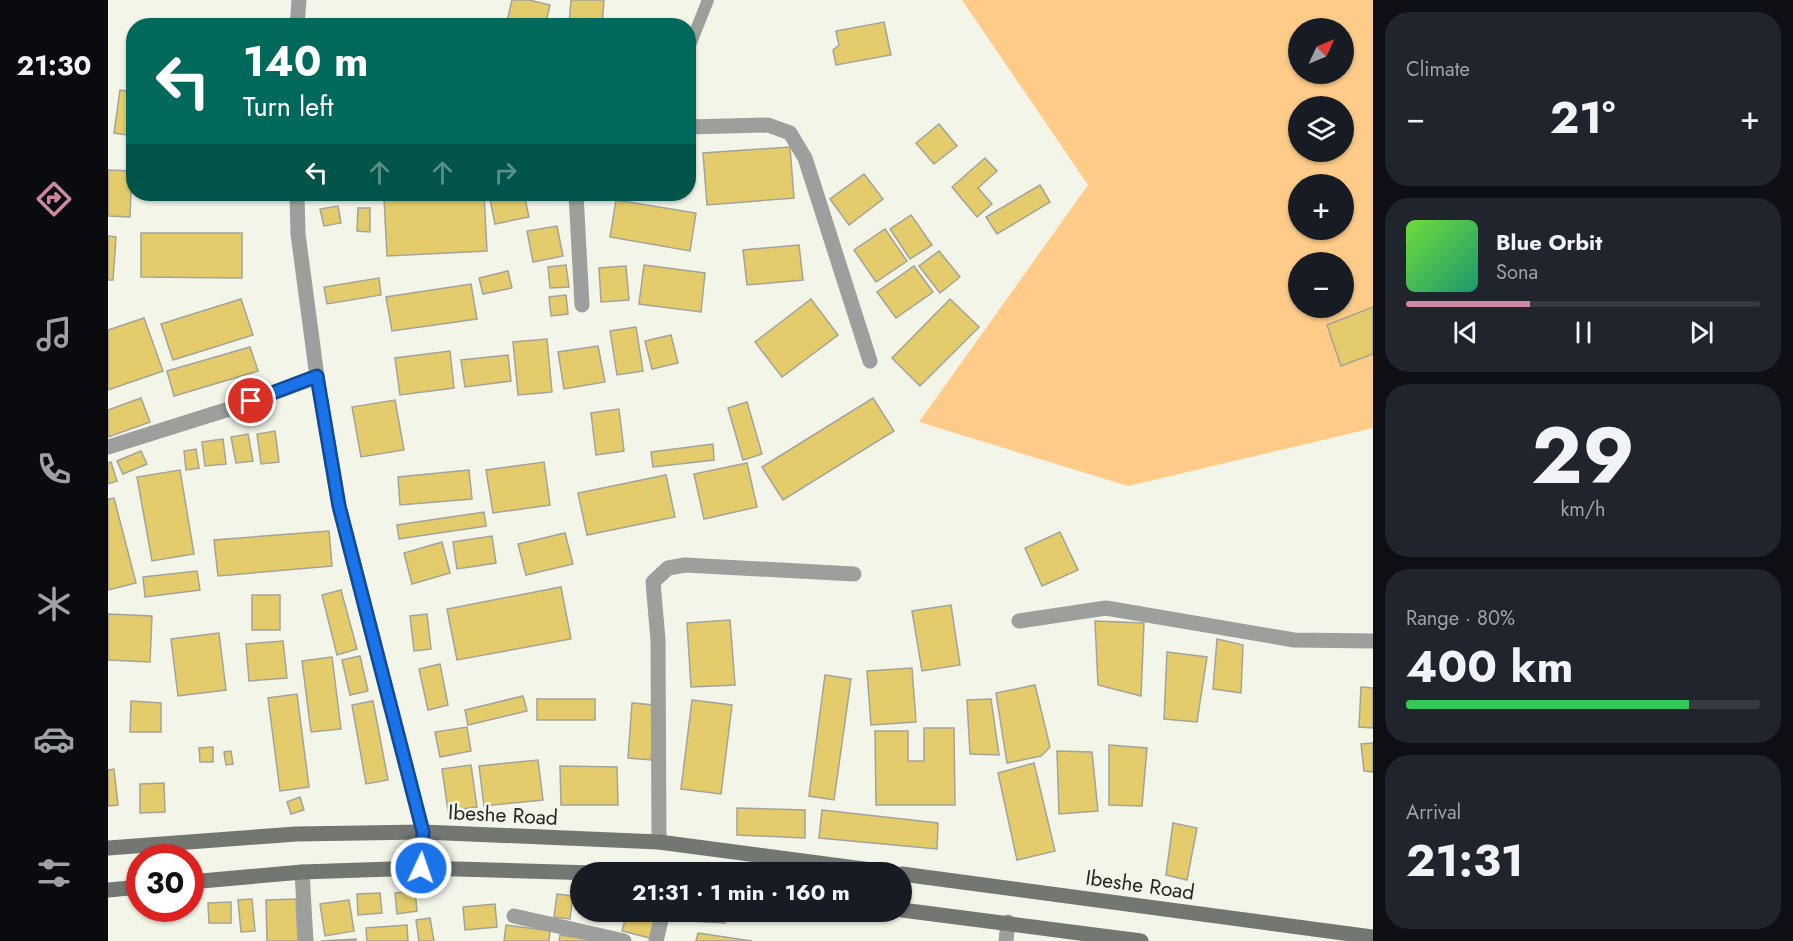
<!DOCTYPE html>
<meta charset="utf-8">
<style>
body{margin:0;font-family:Jost,sans-serif;background:#20242c;color:#f1f3f6;height:100vh;display:flex;flex-direction:column;font-size:22px;white-space:nowrap}
*{box-sizing:border-box;margin:0}
p{font-size:20px;color:#9ea1a6}
.icon{flex:none;width:33px;height:33px;fill:none;stroke:currentColor;stroke-width:2;stroke-linecap:round;stroke-linejoin:round}
.map{position:relative;flex:1;overflow:hidden}
.sheet{display:flex;flex-direction:column;gap:12px;padding:12px;background:#0d0f14;width:420px}
.sheet>*{flex:none}
.banner{position:absolute;left:18px;top:18px;width:570px;height:183px;border-radius:24px;box-shadow:0 2px 4px #0004;background:#00695c;color:#fff;overflow:hidden}
.needle{width:39px;rotate:46deg}
.controls{position:absolute;left:1180px;top:18px;display:grid;gap:12px}
.controls a{display:grid;place-items:center;width:66px;height:66px;border-radius:50%;background:#171b24;box-shadow:0 2px 4px #0004;font-size:30px}
.speed{position:absolute;left:18px;top:844px;display:flex;gap:12px;font-size:30px;font-weight:700;text-align:center}
.speed>*{display:grid;place-content:center;width:78px;height:78px;border-radius:50%;background:#171b24;box-shadow:0 2px 4px #0004;line-height:1}
.speed .limit{border:9px solid #d22;background:#fff;color:#111}
.pin{position:absolute;display:grid;place-items:center;width:51px;height:51px;color:#fff;margin:-26px;border:3px solid #fff;border-radius:50%;box-shadow:0 2px 6px #0007}
.me{position:absolute;width:66px;margin:-33px;rotate:3deg;stroke-linejoin:round;filter:drop-shadow(0 0 4px #0008)}
.turn{display:flex;align-items:center;gap:21px;height:126px;padding:0 18px;font-size:27px}
.turn .icon{width:78px;height:78px;stroke-width:2.5}
.turn b{display:block;font-size:42px;line-height:51px}
.lanes{display:flex;align-items:center;height:57px;padding:0 18px;background:#0003;justify-content:center;gap:30px;direction:ltr}
.lanes .off{opacity:.35}
.big{font-size:45px;font-weight:700;line-height:1.1}
.sheet .widget{flex:1;display:flex;flex-direction:column;justify-content:center;gap:9px;min-width:0;padding:0 21px;border-radius:24px;background:#20242c}
.sheet .dial{align-items:center;gap:0}
.dial b{font-size:78px;line-height:1}
.song{display:flex;align-items:center;gap:18px}
.cover{width:72px;height:72px;border-radius:9px;background:linear-gradient(135deg,hsl(100 70% 55%),hsl(160 70% 35%))}
.played{height:6px;border-radius:3px;background:linear-gradient(90deg,#cd87a1 35%,#363941 35%)}
.keys{display:flex;justify-content:space-around;direction:ltr}
.heat{display:flex;justify-content:space-between;align-items:center;font-size:33px;direction:ltr}
.charge{height:9px;border-radius:4px;background:linear-gradient(90deg,#34c759 80%,#363941 0)}
.trip{position:absolute;left:462px;top:862px;width:342px;height:60px;border-radius:30px;background:#171b24;box-shadow:0 2px 4px #0004;font-weight:700;line-height:60px;text-align:center}
main{display:flex;flex:1;min-height:0}
.tab-bar{display:flex;flex-direction:column;width:108px;justify-content:space-around;align-items:center;background:#090b0e;color:#9ea1a6}
.tab-bar .icon{width:42px;height:42px}
.tab-bar .current{color:#cd87a1}
.tab-bar b{font-size:27px;color:#f1f3f6}
.map>svg:first-child{display:block}
</style>
<main>
<nav class="tab-bar">
<b>21:30</b>
<svg class="icon current" aria-label="directions" viewBox="0 0 24 24"><path d="M12 3l9 9-9 9-9-9zM9 14v-3h6M13 9l2 2-2 2"/></svg>
<svg class="icon" aria-label="music" viewBox="0 0 24 24"><path d="M9 18V5l10-2v13"/><circle cx="6" cy="18" r="3"/><circle cx="16" cy="16" r="3"/></svg>
<svg class="icon" aria-label="phone" viewBox="0 0 24 24"><path d="M5 4h4l2 5-3 2q2 4 5 5l2-3 5 2v4C11 20 4 13 5 4z"/></svg>
<svg class="icon" aria-label="climate" viewBox="0 0 24 24"><path d="M12 3v18M4 7l16 10M4 17L20 7"/></svg>
<svg class="icon" aria-label="car" viewBox="0 0 24 24"><path d="M5 17H2v-5l4-1 3-4h7l3 4 3 1v5h-3M9 17h6M6 11h13"/><circle cx="7" cy="17" r="2"/><circle cx="17" cy="17" r="2"/></svg>
<svg class="icon" aria-label="filters" viewBox="0 0 24 24"><path d="M4 7h16M4 17h16"/><circle cx="9" cy="7" r="2"/><circle cx="15" cy="17" r="2"/></svg>
</nav>
<div class="map">
<svg width="1265" height="941" viewBox="0 0 1265 941">
<rect width="100%" height="100%" fill="#f3f5e9"/>
<path fill="#fecc88" fill-rule="evenodd" d="M854 0H1265V428L1020 486 811 422 980 185ZM1191 28H1236V74H1191ZM1191 106H1236V152H1191ZM1191 184H1236V230H1191ZM1191 262H1236V308H1191Z"/>
<g fill="#e4cc6c" stroke="#a5a397" stroke-width="1.5">
<polygon points="404,0 421,0 442,5 437,26 398,26"/>
<polygon points="463,0 496,0 494,26 461,26"/>
<polygon points="776,22 783,55 728,65 725,50 731,45 728,31"/>
<polygon points="12,90 26,92 26,136 6,133"/>
<polygon points="831,124 849,146 826,164 808,143"/>
<polygon points="682,147 686,198 599,205 595,153"/>
<polygon points="877,158 889,171 870,188 884,204 869,217 844,187"/>
<polygon points="0,170 24,171 22,217 0,216"/>
<polygon points="756,174 775,199 741,225 722,199"/>
<polygon points="932,185 942,202 889,234 878,217"/>
<polygon points="376,194 379,251 279,256 276,198"/>
<polygon points="381,194 416,194 421,217 387,224"/>
<polygon points="521,194 557,194 557,198"/>
<polygon points="508,200 588,213 582,251 502,237"/>
<polygon points="230,206 233,223 216,226 212,209"/>
<polygon points="250,208 262,208 262,232 249,231"/>
<polygon points="803,215 824,245 802,259 782,229"/>
<polygon points="449,226 455,256 425,262 419,231"/>
<polygon points="777,229 799,261 768,282 746,250"/>
<polygon points="33,233 134,233 134,278 33,277"/>
<polygon points="0,236 8,237 5,280 0,280"/>
<polygon points="691,245 695,280 639,285 635,250"/>
<polygon points="831,251 852,277 832,293 811,266"/>
<polygon points="458,265 461,287 442,288 440,267"/>
<polygon points="536,265 597,273 593,312 531,304"/>
<polygon points="518,266 521,300 493,302 491,268"/>
<polygon points="806,266 825,292 788,318 769,292"/>
<polygon points="400,271 404,288 375,294 371,278"/>
<polygon points="271,278 273,295 219,304 216,287"/>
<polygon points="363,284 369,319 284,331 278,297"/>
<polygon points="458,295 460,314 443,316 441,297"/>
<polygon points="133,299 145,335 65,360 53,324"/>
<polygon points="703,299 730,335 674,377 647,342"/>
<polygon points="842,299 871,327 812,386 784,358"/>
<polygon points="1265,307 1265,354 1233,366 1219,325"/>
<polygon points="36,318 55,371 0,390 0,330"/>
<polygon points="528,327 535,371 509,375 502,331"/>
<polygon points="563,335 570,363 544,369 537,341"/>
<polygon points="439,339 444,392 410,395 405,342"/>
<polygon points="490,346 497,382 456,389 450,352"/>
<polygon points="142,347 150,371 66,396 59,371"/>
<polygon points="342,351 346,388 292,395 287,358"/>
<polygon points="400,355 403,381 357,387 353,360"/>
<polygon points="33,398 42,422 0,437 0,410"/>
<polygon points="765,398 786,431 675,500 654,467"/>
<polygon points="287,400 296,450 253,457 244,407"/>
<polygon points="639,402 654,454 635,460 620,408"/>
<polygon points="511,409 516,451 488,455 483,413"/>
<polygon points="167,431 171,462 153,464 149,434"/>
<polygon points="140,434 145,461 128,463 123,437"/>
<polygon points="115,439 118,464 97,466 94,442"/>
<polygon points="605,444 606,460 545,467 543,452"/>
<polygon points="88,449 91,468 78,470 76,451"/>
<polygon points="33,451 39,464 15,474 9,461"/>
<polygon points="3,462 9,481 0,484 0,463"/>
<polygon points="436,462 442,505 385,513 378,470"/>
<polygon points="639,463 649,507 596,519 586,474"/>
<polygon points="72,470 86,554 44,561 29,477"/>
<polygon points="361,470 364,499 292,505 290,477"/>
<polygon points="558,475 567,517 479,535 470,493"/>
<polygon points="6,498 28,583 0,590 0,499"/>
<polygon points="376,512 378,526 291,539 289,525"/>
<polygon points="221,531 224,566 110,576 106,540"/>
<polygon points="952,532 970,570 934,586 917,548"/>
<polygon points="457,533 465,564 418,575 410,544"/>
<polygon points="384,536 388,563 349,569 345,542"/>
<polygon points="334,542 342,573 304,584 296,553"/>
<polygon points="89,571 92,590 37,597 35,577"/>
<polygon points="453,587 463,639 349,660 339,609"/>
<polygon points="233,590 249,649 229,655 214,595"/>
<rect x="144" y="595" width="28" height="35"/>
<polygon points="843,605 852,665 814,671 804,611"/>
<polygon points="0,614 44,616 42,662 0,660"/>
<polygon points="319,614 323,649 306,651 302,616"/>
<polygon points="622,620 627,685 583,687 579,623"/>
<polygon points="987,621 1036,623 1033,696 990,685"/>
<polygon points="111,633 118,690 70,696 63,639"/>
<polygon points="1109,639 1135,645 1133,693 1105,689"/>
<polygon points="175,641 179,678 141,681 138,644"/>
<polygon points="1059,652 1099,657 1089,722 1056,719"/>
<polygon points="252,656 260,691 242,695 234,660"/>
<polygon points="224,657 233,729 203,732 194,661"/>
<polygon points="332,664 340,705 320,710 311,669"/>
<polygon points="804,668 808,722 763,725 759,671"/>
<polygon points="717,675 743,679 726,800 701,796"/>
<polygon points="927,685 942,747 933,756 899,763 888,693"/>
<polygon points="1253,687 1265,688 1265,728 1251,727"/>
<polygon points="189,694 201,787 172,791 160,698"/>
<polygon points="415,696 419,711 360,725 357,710"/>
<rect x="429" y="699" width="58" height="21"/>
<polygon points="883,699 891,755 862,754 859,700"/>
<polygon points="584,700 624,705 613,794 573,789"/>
<polygon points="23,701 53,703 53,732 22,732"/>
<polygon points="265,701 280,780 258,784 244,705"/>
<polygon points="524,703 547,705 543,760 520,758"/>
<polygon points="359,727 363,751 332,757 327,732"/>
<polygon points="816,728 846,728 847,805 768,805 767,731 800,731 800,761 816,761"/>
<polygon points="1265,743 1265,772 1256,771 1253,744"/>
<polygon points="1001,745 1039,748 1034,806 1001,805"/>
<polygon points="105,747 105,762 92,762 91,748"/>
<polygon points="123,751 125,764 118,765 116,752"/>
<polygon points="949,751 984,752 990,811 951,814"/>
<polygon points="430,760 435,800 376,806 371,766"/>
<polygon points="926,763 947,851 909,860 890,773"/>
<polygon points="363,765 369,807 340,811 334,769"/>
<polygon points="452,766 509,767 510,805 453,805"/>
<polygon points="6,769 10,805 0,806 0,770"/>
<polygon points="56,783 57,812 32,813 32,784"/>
<polygon points="192,797 196,810 183,814 179,802"/>
<polygon points="629,808 697,810 697,838 629,835"/>
<polygon points="714,810 830,823 829,849 711,838"/>
<polygon points="1065,823 1089,828 1079,880 1058,875"/>
<polygon points="307,891 309,911 289,914 287,893"/>
<polygon points="272,893 274,913 250,915 249,894"/>
<polygon points="449,894 465,896 462,919 446,917"/>
<polygon points="144,899 147,931 133,932 130,900"/>
<polygon points="188,899 190,941 159,941 158,900"/>
<polygon points="241,900 246,931 217,936 212,904"/>
<polygon points="123,902 123,923 101,923 100,903"/>
<polygon points="387,904 389,927 357,930 355,907"/>
<rect x="497" y="912" width="9" height="9"/>
<polygon points="519,912 548,912 542,938 514,931"/>
<polygon points="583,912 617,912 617,923 583,921"/>
<polygon points="322,918 326,941 311,941 308,920"/>
<polygon points="299,925 300,941 259,941 258,928"/>
<polygon points="398,925 442,931 441,941 396,941"/>
<polygon points="590,933 644,941 588,941"/>
<polygon points="452,935 493,941 451,941"/>
<polygon points="248,939 248,941 213,941"/>
</g>
<g fill="none" stroke-linecap="round" stroke-linejoin="round">
<polyline stroke="#9c9f9b" stroke-width="12" points="580,50 600,0"/>
<g stroke="#9c9f9b" stroke-width="15">
<polyline points="189,26 191,0"/>
<polyline points="580,127 660,125 682,133 697,158 762,361"/>
<polyline points="189,194 190,234 209,377 231,506 315,832 313,868"/>
<polyline points="468,194 474,305"/>
<polyline points="0,447 121,409 209,377"/>
<polyline points="911,621 998,608 1186,640 1265,641"/>
<polyline points="551,842 550,640 545,582 560,568 577,565 746,574"/>
<polyline points="194,872 198,941"/>
<polyline points="406,916 516,941"/>
<polyline points="548,941 555,912"/>
<polyline points="898,941 900,922"/>
</g>
<g stroke="#737771" stroke-width="15">
<polyline points="0,848 188,834 315,832 551,842 786,873"/>
<polyline points="794,874 1265,937"/>
<polyline points="82,882 194,872 313,868 487,873"/>
<polyline points="0,890 32,887"/>
<polyline points="794,910 1033,941"/>
</g>
</g>
<g fill="none" stroke-linecap="round" stroke-linejoin="round">
<defs>
<polyline id="route" points="143,401 209,376 231,506 315,832 313,868"/>
</defs>
<use href="#route" stroke="#114b97" stroke-width="15"/>
<use href="#route" stroke="#1a73e8" stroke-width="10"/>
</g>
<g text-anchor="middle" stroke-width="5" stroke-linejoin="round" paint-order="stroke">
<g font-size="21" fill="#272824" stroke="#f3f5e9">
<text transform="translate(395 815) rotate(3)" y="7">Ibeshe Road</text>
<text transform="translate(1032 885) rotate(8)" y="7">Ibeshe Road</text>
</g>
</g>
</svg>
<div class="controls">
<a><svg class="needle" viewBox="-14 -14 28 28"><path d="M0-13l5 13h-10z" fill="#e53935"/><path d="M0 13l5-13h-10z" fill="#9ea1a6"/></svg></a>
<a><svg class="icon" aria-label="layers" viewBox="0 0 24 24"><path d="M12 4l9 5-9 5-9-5zM3 14l9 5 9-5"/></svg></a>
<a>+</a>
<a>−</a>
</div>
<div class="speed"><div class="limit">30</div></div>
<div class="pin" style="left:143px;top:401px;background:#d93025"><svg class="icon" aria-label="arrive" viewBox="0 0 24 24"><path d="M6 21V4h12l-3 4 3 4H6"/></svg></div>
<svg class="me" style="left:313px;top:868px" viewBox="-20 -20 40 40"><circle r="17" fill="#1a73e8" stroke="#fff" stroke-width="3"/><path d="M0-11L8 9 0 5-8 9z" fill="#fff"/></svg>
<div class="trip">21:31 · 1 min · 160 m</div>
<div class="banner">
<div class="turn"><svg class="icon" aria-label="left" viewBox="0 0 24 24"><path d="M17 20v-9H6M10 6l-5 5 5 5"/></svg><div><b>140 m</b>Turn left</div></div>
<div class="lanes"><svg class="icon" aria-label="left" viewBox="0 0 24 24"><path d="M17 20v-9H6M10 6l-5 5 5 5"/></svg><svg class="icon off" aria-label="ahead" viewBox="0 0 24 24"><path d="M12 20V5M6 11l6-6 6 6"/></svg><svg class="icon off" aria-label="ahead" viewBox="0 0 24 24"><path d="M12 20V5M6 11l6-6 6 6"/></svg><svg class="icon off" aria-label="right" viewBox="0 0 24 24"><path d="M7 20v-9h11M14 6l5 5-5 5"/></svg></div>
</div>
</div>
<section class="sheet">
<div class="widget"><p>Climate</p>
<div class="heat"><a>−</a><b class="big">21°</b><a>+</a></div>
</div>
<div class="widget">
<div class="song"><i class="cover"></i><div><b>Blue Orbit</b><p>Sona</p></div></div>
<div class="played"></div>
<div class="keys"><svg class="icon" aria-label="previous" viewBox="0 0 24 24"><path d="M18 5L8 12l10 7zM5 5v14"/></svg><svg class="icon" aria-label="pause" viewBox="0 0 24 24"><path d="M8 5v14M16 5v14"/></svg><svg class="icon" aria-label="next" viewBox="0 0 24 24"><path d="M6 5l10 7-10 7zM19 5v14"/></svg></div>
</div>
<div class="widget dial"><b>29</b><p>km/h</p></div>
<div class="widget"><p>Range · 80%</p><b class="big">400 km</b><div class="charge"></div></div>
<div class="widget"><p>Arrival</p><b class="big">21:31</b></div>
</section>
</main>
